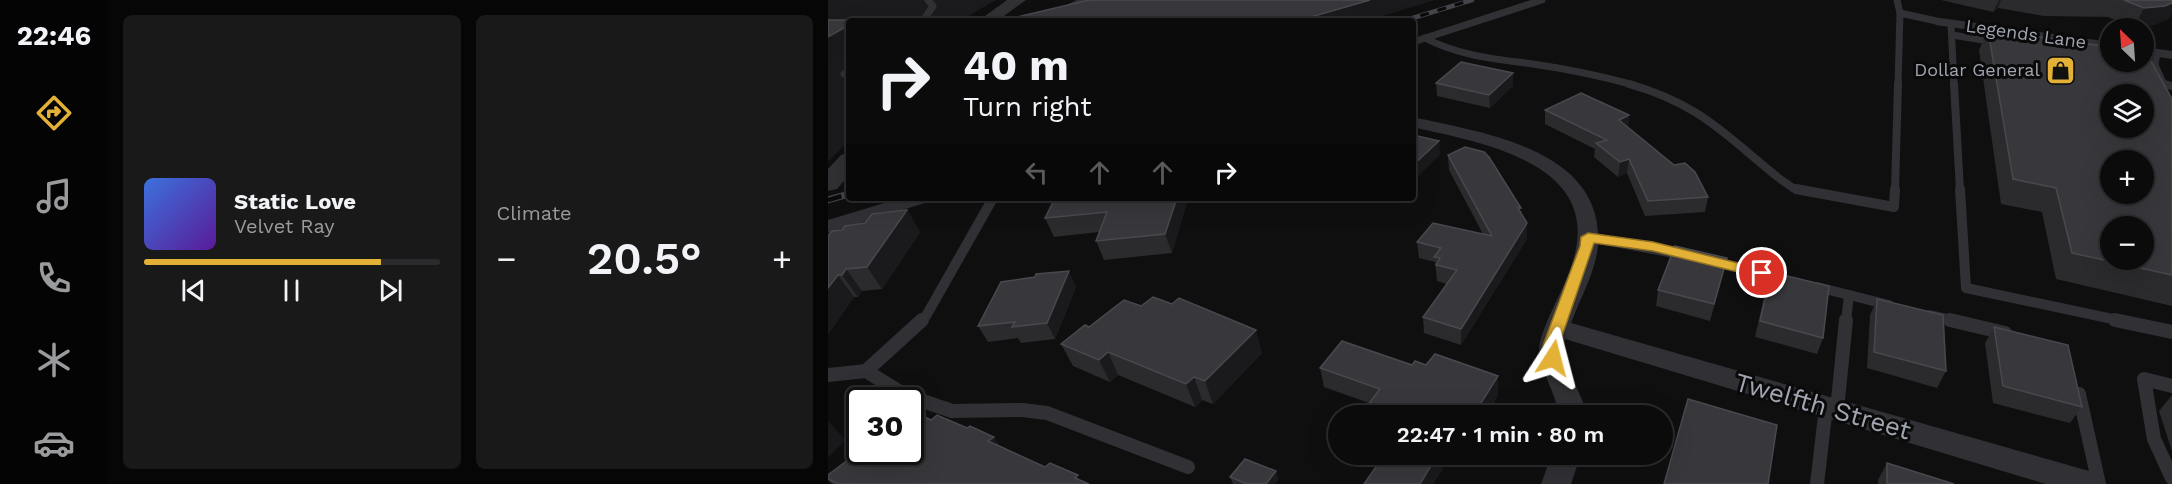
<!DOCTYPE html>
<meta charset="utf-8">
<style>
body{margin:0;font-family:"Work Sans",sans-serif;background:#19191a;color:#f1f3f6;height:100vh;display:flex;flex-direction:column;font-size:22px;white-space:nowrap}
*{box-sizing:border-box;margin:0}
p{font-size:20px;color:#9a9b9d}
.icon{flex:none;width:33px;height:33px;fill:none;stroke:currentColor;stroke-width:2;stroke-linecap:round;stroke-linejoin:round}
.map{position:relative;flex:1;overflow:hidden}
.drawer{display:flex;flex-direction:column;gap:15px;padding:15px;background:#060607;width:720px}
.drawer>*{flex:none}
.guide{position:absolute;left:18px;top:18px;width:570px;height:183px;border-radius:6px;box-shadow:0 6px 24px #0002,0 0 0 2px #2b2b2d;background:#0b0b0c;color:#f1f3f6;overflow:hidden}
.needle{width:39px;rotate:335deg}
.tools{position:absolute;left:1272px;top:18px;display:grid;gap:12px}
.tools a{display:grid;place-items:center;width:54px;height:54px;border-radius:50%;background:#0b0b0c;box-shadow:0 6px 24px #0002,0 0 0 2px #2b2b2d;font-size:30px}
.speed{position:absolute;left:18px;top:387px;display:flex;gap:12px;font-size:30px;font-weight:700;text-align:center}
.speed>*{display:grid;place-content:center;width:78px;height:78px;border-radius:50%;background:#0b0b0c;box-shadow:0 6px 24px #0002,0 0 0 2px #2b2b2d;line-height:1}
.speed .limit{border:3px solid #111;border-radius:9px;background:#fff;color:#111}
.pin{position:absolute;display:grid;place-items:center;width:51px;height:51px;color:#fff;margin:-26px;border:3px solid #fff;border-radius:50%;box-shadow:0 2px 6px #0007}
.me{position:absolute;width:66px;margin:-33px;rotate:9deg;stroke-linejoin:round;filter:drop-shadow(0 0 4px #0008)}
.turn{display:flex;align-items:center;gap:21px;height:126px;padding:0 18px;font-size:27px}
.turn .icon{width:78px;height:78px;stroke-width:2.5}
.turn b{display:block;font-size:42px;line-height:51px}
.lanes{display:flex;align-items:center;height:57px;padding:0 18px;background:#0003;justify-content:center;gap:30px;direction:ltr}
.lanes .off{opacity:.35}
.big{font-size:45px;font-weight:600;line-height:1.1}
.drawer .card{flex:1;display:flex;flex-direction:column;justify-content:center;gap:9px;min-width:0;padding:0 21px;border-radius:9px;background:#19191a}
.song{display:flex;align-items:center;gap:18px}
.cover{width:72px;height:72px;border-radius:9px;background:linear-gradient(135deg,hsl(220 70% 55%),hsl(270 70% 35%))}
.played{height:6px;border-radius:3px;background:linear-gradient(90deg,#e2b136 80%,#2b2b2d 80%)}
.keys{display:flex;justify-content:space-around;direction:ltr}
.heat{display:flex;justify-content:space-between;align-items:center;font-size:33px;direction:ltr}
.drawer .tiles{flex:1;display:grid;gap:15px;grid-template-columns:repeat(2,1fr)}
.trip{position:absolute;left:500px;top:405px;width:345px;height:60px;border-radius:30px;background:#0b0b0c;box-shadow:0 6px 24px #0002,0 0 0 2px #2b2b2d;font-weight:600;line-height:60px;text-align:center}
main{display:flex;flex:1;min-height:0}
.tab-bar{display:flex;flex-direction:column;width:108px;justify-content:space-around;align-items:center;background:#040405;color:#9a9b9d}
.tab-bar .icon{width:42px;height:42px}
.tab-bar .active{color:#e2b136}
.tab-bar b{font-size:27px;color:#f1f3f6}
.map>svg:first-child{display:block}
</style>
<main>
<nav class="tab-bar">
<b>22:46</b>
<svg class="icon active" aria-label="directions" viewBox="0 0 24 24"><path d="M12 3l9 9-9 9-9-9zM9 14v-3h6M13 9l2 2-2 2"/></svg>
<svg class="icon" aria-label="music" viewBox="0 0 24 24"><path d="M9 18V5l10-2v13"/><circle cx="6" cy="18" r="3"/><circle cx="16" cy="16" r="3"/></svg>
<svg class="icon" aria-label="phone" viewBox="0 0 24 24"><path d="M5 4h4l2 5-3 2q2 4 5 5l2-3 5 2v4C11 20 4 13 5 4z"/></svg>
<svg class="icon" aria-label="climate" viewBox="0 0 24 24"><path d="M12 3v18M4 7l16 10M4 17L20 7"/></svg>
<svg class="icon" aria-label="car" viewBox="0 0 24 24"><path d="M5 17H2v-5l4-1 3-4h7l3 4 3 1v5h-3M9 17h6M6 11h13"/><circle cx="7" cy="17" r="2"/><circle cx="17" cy="17" r="2"/></svg>
</nav>
<section class="drawer">
<div class="tiles">
<div class="card">
<div class="song"><i class="cover"></i><div><b>Static Love</b><p>Velvet Ray</p></div></div>
<div class="played"></div>
<div class="keys"><svg class="icon" aria-label="previous" viewBox="0 0 24 24"><path d="M18 5L8 12l10 7zM5 5v14"/></svg><svg class="icon" aria-label="pause" viewBox="0 0 24 24"><path d="M8 5v14M16 5v14"/></svg><svg class="icon" aria-label="next" viewBox="0 0 24 24"><path d="M6 5l10 7-10 7zM19 5v14"/></svg></div>
</div>
<div class="card"><p>Climate</p>
<div class="heat"><a>−</a><b class="big">20.5°</b><a>+</a></div>
</div>
</div>
</section>
<div class="map">
<svg width="1344" height="484" viewBox="0 0 1344 484">
<rect width="100%" height="100%" fill="#0f0f10"/>
<polygon fill="#1b1b1d" points="0,0 168,0 132,21 21,21 21,140 0,162"/>
<g fill="none" stroke-linecap="round" stroke-linejoin="round">
<g stroke="#313135" stroke-width="7">
<polyline points="1069,0 1072,13 1113,22"/>
<polyline points="95,21 105,6 100,0"/>
<polyline points="216,21 256,0"/>
<polyline points="1123,24 1126,85"/>
<polyline points="1124,35 1168,42"/>
<path d="M597 38C631 56 668 59 705 64 739 69 773 76 806 85"/>
<polyline points="585,42 714,0"/>
<polyline points="1302,62 1327,65 1329,53"/>
<polyline points="1327,65 1336,85"/>
<polyline points="16,74 21,71"/>
<polyline points="1070,85 1072,13"/>
</g>
<g stroke="#313135" stroke-width="8">
<path d="M801 84C872 104 897 135 952 179L965 188 976 190"/>
<polyline points="1126,84 1132,190"/>
<polyline points="1335,84 1344,86"/>
<polyline points="1067,190 1070,84"/>
</g>
<g stroke="#313135" stroke-width="10">
<polyline points="968,189 1066,207 1067,189"/>
<polyline points="1132,189 1138,288 1294,321"/>
<polyline points="760,237 857,255"/>
<polyline points="884,261 953,278"/>
<polyline points="989,287 1061,305"/>
<polyline points="1102,315 1128,321"/>
<polyline points="92,321 98,316 165,198"/>
<polyline points="1018,321 1021,295"/>
</g>
<g stroke="#313135" stroke-width="14">
<polyline points="1122,320 1177,333"/>
<polyline points="1287,320 1344,332"/>
<polyline points="38,371 94,320"/>
<polyline points="0,375 38,371 77,395 124,411 194,410 219,413 360,467"/>
<polyline points="1344,386 1316,379 1326,439 1344,478"/>
<polyline points="1251,394 1271,484"/>
<polyline points="1009,410 1018,320"/>
<polyline points="989,484 998,407"/>
</g>
<g fill="#313135" fill-rule="evenodd">
<polygon points="1113,18 1282,42 1282,50 1108,25 1106,22"/>
<polygon points="1316,47 1344,51 1344,59 1316,55"/>
<path d="M585 117C656 133 776 149 770 245 768 271 752 299 743 323L1261 471 1272 475 1276 484H1218L737 339C729 365 755 390 759 416H731C728 391 711 371 711 346 719 312 742 282 748 248 765 160 648 142 585 127Z"/>
<polygon points="73,198 103,198 100,202 0,233 0,220"/>
<polygon points="724,454 753,454 743,484 713,484"/>
</g>
<g fill="#313135" fill-rule="evenodd">
<polygon points="179,0 198,0 169,21 150,21"/>
<polygon points="21,153 21,175 9,189 0,191 0,169 13,155"/>
</g>
<defs>
<polyline id="rail-far1" points="575,21 644,0"/>
<polyline id="rail" points="0,200 21,194"/>
</defs>
<use href="#rail-far1" stroke="#44454a" stroke-width="4.5"/>
<use href="#rail" stroke="#44454a" stroke-width="7"/>
<use href="#rail-far1" stroke="#0a0a0b" stroke-width="3" stroke-dasharray="9" stroke-linecap="butt"/>
<use href="#rail" stroke="#0a0a0b" stroke-width="4.5" stroke-dasharray="14" stroke-linecap="butt"/>
</g>
<g fill="#2b2b2e">
<polygon points="1113,0 1344,0 1344,13 1340,19 1326,25 1306,27 1280,17 1216,16 1170,8 1165,12"/>
<polygon points="1160,30 1344,99 1344,306 1228,279 1214,212 1173,204 1151,50"/>
<polygon points="608,83 685,86 662,108 609,96"/>
<polygon points="717,110 801,115 800,127 880,197 877,212 817,216 799,173 790,177 766,157 767,149 717,124"/>
<polygon points="620,155 693,213 699,239 633,345 596,333 595,317 619,284 609,281 607,262 591,258 589,242 655,234 621,170"/>
<polygon points="227,198 360,198 344,253 276,260 268,241 271,232 226,237 217,218"/>
<polygon points="79,210 92,232 54,289 34,291 30,297 26,297 0,334 0,236 14,230"/>
<polygon points="943,272 995,338 989,354 927,337 938,288"/>
<polygon points="895,274 882,321 828,306 830,290"/>
<polygon points="248,287 227,339 193,343 190,338 160,342 150,326"/>
<polygon points="1049,299 1118,371 1109,388 1039,368 1042,315"/>
<polygon points="261,327 434,353 385,404 374,400 367,407 290,375 282,382 245,366 233,344"/>
<polygon points="1166,327 1254,407 1242,423 1165,403 1157,343"/>
<polygon points="584,365 598,365 670,376 670,395 658,416 542,416 540,405 541,403 496,387 492,368"/>
<polygon points="1344,395 1344,451 1331,411"/>
<polygon points="103,420 173,447 217,467 261,484 4,484 0,480 0,475"/>
<polygon points="557,454 634,454 627,466 618,463 605,484 536,484"/>
<polygon points="1059,463 1126,484 1050,484 1050,480"/>
<polygon points="448,471 450,480 447,484 405,484 402,477"/>
</g>
<g fill="#1a1a1c">
<polygon points="542,0 607,0 538,21 469,21"/>
<polygon points="1171,0 1173,0 1170,8 1165,12"/>
<polygon points="1344,3 1344,13 1340,19 1326,25 1306,27 1316,8"/>
<polygon points="21,25 21,52 0,65 0,37"/>
<polygon points="685,73 685,86 662,108 661,95"/>
<polygon points="801,115 800,128 791,120"/>
<polygon points="611,141 612,155 585,181 585,165"/>
<polygon points="801,159 799,173 790,177 792,162"/>
<polygon points="349,198 360,198 344,253 337,234"/>
<polygon points="79,210 92,232 54,289 39,267"/>
<polygon points="699,223 699,239 633,345 633,329"/>
<polygon points="18,269 34,291 30,297 14,275"/>
<polygon points="241,271 248,287 227,339 219,323"/>
<polygon points="10,275 26,297 0,334 0,288"/>
<polygon points="428,330 434,353 385,404 377,381"/>
<polygon points="280,352 290,375 282,382 271,360"/>
<polygon points="670,376 670,395 658,416 645,416"/>
<polygon points="366,377 374,400 367,407 358,384"/>
<polygon points="0,421 17,440 0,458"/>
<polygon points="166,437 184,464 160,441"/>
<polygon points="610,454 617,454 618,463 605,484 592,484"/>
<polygon points="626,454 634,454 627,466"/>
<polygon points="448,471 450,480 447,484 438,484"/>
</g>
<g fill="#38383c" stroke="#48494e" stroke-width="1.5" fill-rule="evenodd">
<polygon points="261,0 542,0 469,21 184,21 181,19"/>
<polygon points="1296,0 1344,0 1344,3 1337,6 1316,8"/>
<polygon points="0,20 29,20 27,21 21,21 21,25 0,37"/>
<path d="M1160 30 1282 47V62H1316V52H1318L1344 99V275L1244 253 1228 188 1185 179ZM1282 94H1316V128H1282ZM1282 160H1316V194H1282ZM1282 226H1316V260H1282Z"/>
<polygon points="633,62 685,73 661,95 608,83"/>
<polygon points="753,93 801,115 791,120 846,165 857,163 867,172 880,197 820,201 801,159 792,162 768,143 779,140 717,110"/>
<polygon points="585,135 611,141 585,165"/>
<polygon points="637,147 656,152 661,157 693,208 690,208 699,223 633,329 595,317 629,270 608,265 612,258 606,257 613,248 589,242 605,223 664,236 620,155"/>
<polygon points="227,198 349,198 337,234 268,241 279,212 217,218"/>
<polygon points="79,210 39,267 18,269 14,275 10,275 0,288 0,236 4,231 14,230 17,226 37,223 44,214"/>
<polygon points="847,246 899,258 886,304 830,290"/>
<polygon points="241,271 219,323 184,327 187,322 150,326 173,282 207,277 208,274"/>
<polygon points="943,272 1001,286 995,338 932,321"/>
<polygon points="325,297 344,304 351,298 428,330 377,381 366,377 358,384 280,352 271,360 233,344 257,325 261,327 296,300 313,306"/>
<polygon points="1049,299 1115,315 1118,371 1046,352"/>
<polygon points="1166,327 1240,345 1254,407 1175,386"/>
<polygon points="514,341 584,365 587,361 598,365 607,354 670,376 645,416 565,416 565,415 540,405 552,389 492,368"/>
<polygon points="860,399 949,425 940,484 836,484"/>
<polygon points="82,410 103,420 109,415 139,428 142,426 166,437 160,441 217,467 222,463 250,475 247,478 261,484 10,484 0,479 0,475 32,451 82,452"/>
<polygon points="557,454 610,454 592,484 536,484"/>
<polygon points="417,459 448,471 438,484 419,484 402,477"/>
<polygon points="1059,463 1126,484 1059,484"/>
</g>
<polygon fill="#e2b136" stroke="#937323" stroke-width="1.5" points="760,233 825,242 934,269 941,273 934,278 825,251 766,243 731,345 733,358 725,364 717,358 715,345 752,246 753,237"/>
<defs>
<symbol id="shop-square" viewBox="-11 -11 22 22"><rect x="-9" y="-9" width="18" height="18" rx="4" fill="#e2b136" stroke="#0a0a0b"/><path d="M-5-2.5h2.3a2.7 3.5 0 0 1 5.4 0H5L5.5 6h-11ZM-1.5-2.5h3a1.5 2.3 0 0 0-3 0Z" fill="#111"/></symbol>
</defs>
<g fill-rule="evenodd">
<use href="#shop-square" x="1216" y="54" width="33" height="33"/>
</g>
<g text-anchor="middle" stroke-width="6" stroke-linejoin="round" paint-order="stroke">
<g font-size="18" fill="#a1a5b0" stroke="#0a0a0b">
<text transform="translate(1198 34) rotate(8)" y="6">Legends Lane</text>
</g>
<g font-size="18" fill="#a1a5b0" stroke="#0a0a0b" text-anchor="end">
<text x="1212" y="76">Dollar General</text>
</g>
<g font-size="26" fill="#a1a5b0" stroke="#0a0a0b">
<text transform="translate(995 406) rotate(16)" y="9">Twelfth Street</text>
</g>
</g>
</svg>
<div class="tools">
<a><svg class="needle" viewBox="-14 -14 28 28"><path d="M0-13l5 13h-10z" fill="#e53935"/><path d="M0 13l5-13h-10z" fill="#9a9b9d"/></svg></a>
<a><svg class="icon" aria-label="layers" viewBox="0 0 24 24"><path d="M12 4l9 5-9 5-9-5zM3 14l9 5 9-5"/></svg></a>
<a>+</a>
<a>−</a>
</div>
<div class="speed"><div class="limit">30</div></div>
<div class="pin" style="left:934px;top:273px;background:#d93025"><svg class="icon" aria-label="arrive" viewBox="0 0 24 24"><path d="M6 21V4h12l-3 4 3 4H6"/></svg></div>
<svg class="me" style="left:725px;top:358px" viewBox="-20 -20 40 40"><path d="M0-17L14 15 0 8-14 15z" fill="#e2b136" stroke="#fff" stroke-width="4"/></svg>
<div class="trip">22:47 · 1 min · 80 m</div>
<div class="guide">
<div class="turn"><svg class="icon" aria-label="right" viewBox="0 0 24 24"><path d="M7 20v-9h11M14 6l5 5-5 5"/></svg><div><b>40 m</b>Turn right</div></div>
<div class="lanes"><svg class="icon off" aria-label="left" viewBox="0 0 24 24"><path d="M17 20v-9H6M10 6l-5 5 5 5"/></svg><svg class="icon off" aria-label="ahead" viewBox="0 0 24 24"><path d="M12 20V5M6 11l6-6 6 6"/></svg><svg class="icon off" aria-label="ahead" viewBox="0 0 24 24"><path d="M12 20V5M6 11l6-6 6 6"/></svg><svg class="icon" aria-label="right" viewBox="0 0 24 24"><path d="M7 20v-9h11M14 6l5 5-5 5"/></svg></div>
</div>
</div>
</main>
